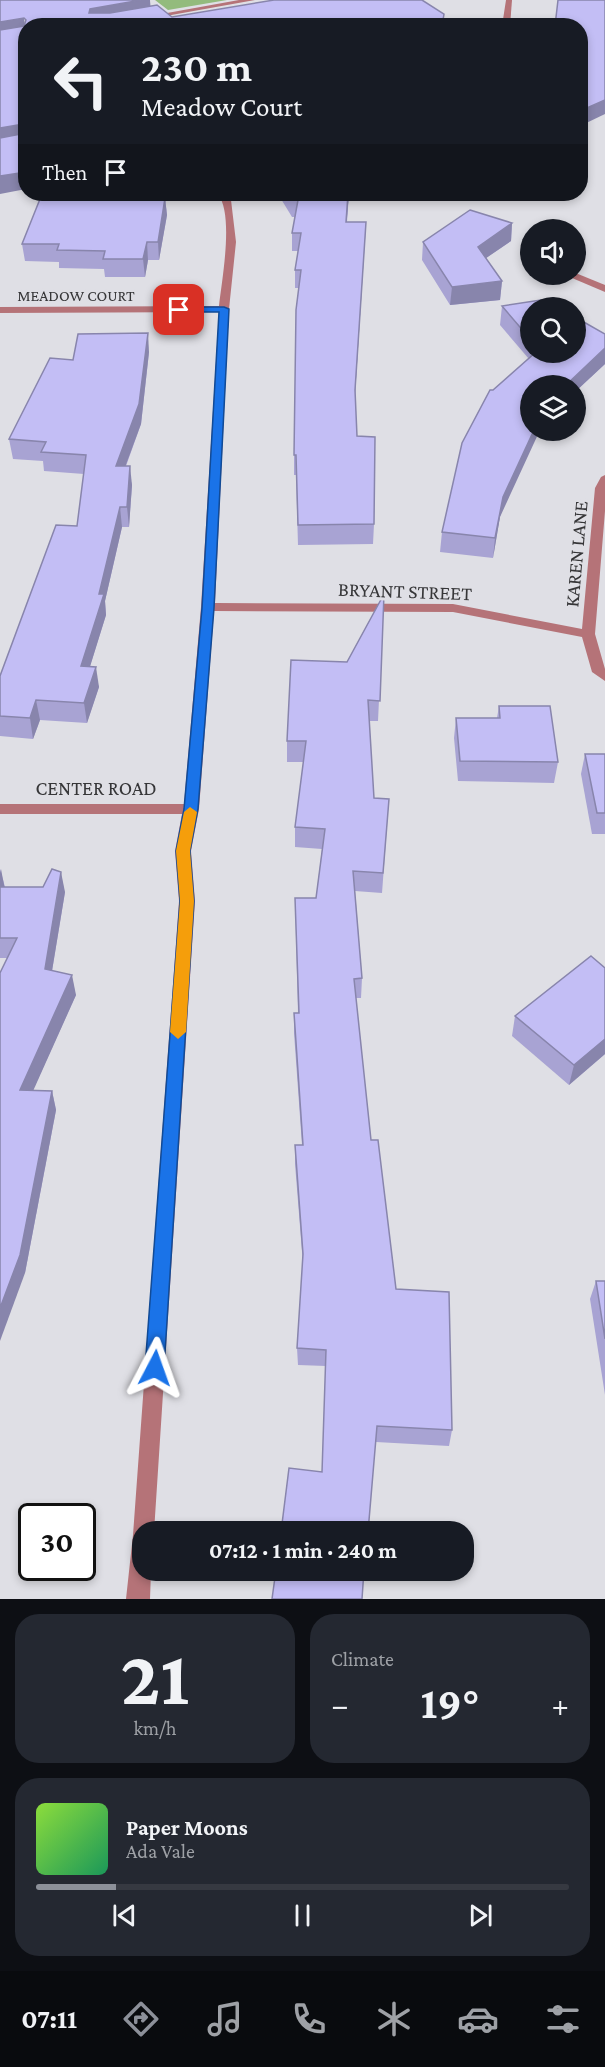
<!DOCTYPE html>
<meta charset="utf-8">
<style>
body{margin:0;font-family:"Crimson Pro",serif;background:#242831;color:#f1f3f6;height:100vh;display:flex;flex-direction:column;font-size:22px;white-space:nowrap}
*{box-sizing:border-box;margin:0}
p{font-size:20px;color:#9ea1a6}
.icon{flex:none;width:33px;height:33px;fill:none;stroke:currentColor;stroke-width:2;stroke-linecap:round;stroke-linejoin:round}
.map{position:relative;height:1599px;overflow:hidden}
.details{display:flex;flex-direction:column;gap:15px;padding:15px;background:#0d0f14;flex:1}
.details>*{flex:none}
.guide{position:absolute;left:18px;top:18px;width:570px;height:183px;border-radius:24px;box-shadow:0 3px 9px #0003;background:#171b24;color:#f1f3f6;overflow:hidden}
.tools{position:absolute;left:520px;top:219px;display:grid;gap:12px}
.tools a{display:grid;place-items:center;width:66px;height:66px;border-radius:50%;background:#171b24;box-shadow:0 3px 9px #0003;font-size:30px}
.speed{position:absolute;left:18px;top:1503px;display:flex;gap:12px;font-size:30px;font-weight:700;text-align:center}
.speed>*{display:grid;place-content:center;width:78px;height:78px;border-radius:50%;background:#171b24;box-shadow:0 3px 9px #0003;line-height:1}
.speed .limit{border:3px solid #111;border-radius:9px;background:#fff;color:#111}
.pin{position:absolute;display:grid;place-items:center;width:51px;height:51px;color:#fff;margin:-26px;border-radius:12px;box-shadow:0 3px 9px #0006}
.me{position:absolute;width:66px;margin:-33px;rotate:4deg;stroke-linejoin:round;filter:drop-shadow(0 0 4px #0008)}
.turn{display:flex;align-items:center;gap:21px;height:126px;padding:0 24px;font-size:27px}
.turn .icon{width:78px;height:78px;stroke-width:2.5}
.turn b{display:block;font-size:42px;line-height:51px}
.then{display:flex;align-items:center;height:57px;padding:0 24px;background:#0003;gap:12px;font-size:22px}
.big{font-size:45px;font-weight:700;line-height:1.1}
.details .widget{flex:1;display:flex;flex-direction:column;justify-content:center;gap:9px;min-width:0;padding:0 21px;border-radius:24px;background:#242831}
.details .dial{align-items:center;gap:0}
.dial b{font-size:78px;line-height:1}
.song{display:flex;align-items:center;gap:18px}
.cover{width:72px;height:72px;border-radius:9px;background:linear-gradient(135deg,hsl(90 70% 55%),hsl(150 70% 35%))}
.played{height:6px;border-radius:3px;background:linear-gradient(90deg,#8c9099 15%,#363941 15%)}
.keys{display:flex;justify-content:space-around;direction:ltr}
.heat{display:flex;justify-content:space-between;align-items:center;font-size:33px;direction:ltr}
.details .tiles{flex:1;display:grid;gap:15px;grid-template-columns:1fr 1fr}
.widget:last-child{grid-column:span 2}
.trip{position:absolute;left:132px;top:1521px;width:342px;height:60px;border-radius:24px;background:#171b24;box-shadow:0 3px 9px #0003;font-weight:700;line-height:60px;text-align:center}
.tab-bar{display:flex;height:96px;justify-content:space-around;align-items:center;background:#090b0e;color:#9ea1a6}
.tab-bar .icon{width:42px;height:42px}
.tab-bar .active{color:#8c9099}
.tab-bar b{font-size:27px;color:#f1f3f6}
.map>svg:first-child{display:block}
</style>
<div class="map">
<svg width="605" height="1599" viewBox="0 0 605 1599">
<rect width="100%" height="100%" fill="#dfdfe5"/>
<polygon fill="#93bb7d" points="155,0 227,0 168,10"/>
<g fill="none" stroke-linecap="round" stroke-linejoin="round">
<g fill="#b57378" fill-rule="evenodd">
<polygon points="239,0 255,0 149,19 145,17"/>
<polygon points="506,0 512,0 510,26 502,26"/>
<path d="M218 194H226L231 200 236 242 229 309 215 603 453 604 582 629 595 488 601 477 605 475V511L595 634 605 669V681L592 672 582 637 453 612 214 611 199 809 191 851 195 901 154 1532H142V1570H151L150 1599H126L133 1535 179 901 175 851 182 814H0V804H184L201 607 219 312 0 313V307L219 306C222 279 234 215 218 194Z"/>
<polygon points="571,274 578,274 605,285 605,292 572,278"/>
</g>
</g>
<g fill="#a8a3d3">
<polygon points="278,194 349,194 347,222 366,222 355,396 357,436 374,524 373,544 298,545 296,475 294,475 294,455 299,288 295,288 295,270 298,251 292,251 292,233 295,217 292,217"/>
<polygon points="165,198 167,215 159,260 148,260 145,277 105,277 104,269 59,268 59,262 25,261 22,244"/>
<polygon points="512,223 511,241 486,258 502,281 500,300 450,305 422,260 423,242"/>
<polygon points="502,306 531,308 531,352 576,352 605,364 576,391 576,386 531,386 500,517 493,558 440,552 442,532 493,390 529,359 500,325"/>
<polygon points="149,352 141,424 126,466 132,485 129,527 122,527 105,601 106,615 90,666 99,687 87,723 40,720 33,739 0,736 0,676 77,526 84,474 44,471 43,461 13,459 9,439 73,360"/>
<polygon points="384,594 378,721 369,721 374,798 389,799 382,893 355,891 362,978 361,998 356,998 371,1140 396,1289 452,1430 449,1446 376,1442 322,1472 326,1366 298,1365 297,1348 303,1264 295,1164 295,1145 302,1145 294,1033 294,1013 298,1013 295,898 316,898 322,849 295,847 295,827 304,762 287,762 287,741 347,662"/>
<polygon points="499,706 558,762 554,783 458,781 454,738 456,718 497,718"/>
<polygon points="585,754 605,754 605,834 592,834 581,774"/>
<polygon points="0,869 5,887 65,892 52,971 76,995 33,1090 52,1091 56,1110 25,1273 7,958 0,958"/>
<polygon points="605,968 605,1054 569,1085 512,1036 515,1016"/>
<polygon points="596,1281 605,1281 605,1395 590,1299"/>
</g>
<g fill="#8885ac">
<polygon points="141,0 150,0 151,13 89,13 90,9"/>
<polygon points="24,18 26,33 0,37 0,22"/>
<polygon points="605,100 605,114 580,126 580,111"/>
<polygon points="23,124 26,141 0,145 0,128"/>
<polygon points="26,172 26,189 0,194 0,176"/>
<polygon points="348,194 349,194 345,239 346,222"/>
<polygon points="165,198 167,215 159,260 158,242"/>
<polygon points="366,222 365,240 354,410 355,390"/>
<polygon points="512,223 511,241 476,265 478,247"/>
<polygon points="147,242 148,260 145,277 143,259"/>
<polygon points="502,281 500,300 450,305 452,287"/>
<polygon points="148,333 149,352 141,424 118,486 116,466"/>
<polygon points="605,348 605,364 576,391 576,386 565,386"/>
<polygon points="534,430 540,430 500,517 493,558 495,538 503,497"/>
<polygon points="130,466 132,485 129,527 127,507"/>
<polygon points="120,507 122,527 105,601 106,615 84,686 81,666 99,594"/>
<polygon points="96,667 99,687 87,723 84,703"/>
<polygon points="36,700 40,720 33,739 30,718"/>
<polygon points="1,869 5,890 0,899 0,873"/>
<polygon points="61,872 65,892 49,989 45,969"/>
<polygon points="72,975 76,995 25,1109 20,1090"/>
<polygon points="605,1039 605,1054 569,1085 574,1065"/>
<polygon points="52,1091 56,1110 25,1273 0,1341 0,1308"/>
</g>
<g fill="#c3bef5" stroke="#8885ac" stroke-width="1.5">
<polygon points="0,0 141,0 90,9 89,13 110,13 157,5 172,17 274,0 422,0 444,14 442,26 26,26 26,133 23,124 0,128 0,30 24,26 26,20 24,18 0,22"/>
<polygon points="558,0 605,0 605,100 580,111 580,26 555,26"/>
<polygon points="26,133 26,172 0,176 0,138"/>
<polygon points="42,194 164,194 165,198 158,242 147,242 143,259 103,259 105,251 57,250 59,244 22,244"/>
<polygon points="289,194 348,194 346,222 366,222 355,390 357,436 375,437 374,524 298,525 296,455 294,455 296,310 301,270 295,270 301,233 292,233 298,200 292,199"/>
<polygon points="470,210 512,223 478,247 502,281 452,287 423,242"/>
<polygon points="554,298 562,308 531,308 531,340 502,306"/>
<polygon points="582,321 605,334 605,348 565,386 531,386 531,430 534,430 503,497 495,538 442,532 462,443 490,390 493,390 536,352 576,352 576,323"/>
<polygon points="148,333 139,404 116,466 130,466 127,507 120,507 99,594 104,594 81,666 96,667 84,703 36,700 30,718 0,716 0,676 56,525 77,526 86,455 41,452 46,442 9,439 50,358 73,360 78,334"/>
<polygon points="384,594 380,701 368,700 374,798 389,799 383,873 353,871 362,978 354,979 371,1140 378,1140 396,1289 449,1292 452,1430 377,1426 368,1532 281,1532 289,1468 322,1472 326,1350 297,1348 303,1254 295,1145 303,1145 294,1013 299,1013 295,898 316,898 325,829 295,827 306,741 287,741 291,660 347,662"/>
<polygon points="499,706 550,706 558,762 460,761 456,718 500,718"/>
<polygon points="585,754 605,754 605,813 597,813"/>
<polygon points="52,869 61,872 45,969 72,975 20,1090 52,1091 20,1255 0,1308 0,973 17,938 0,938 0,887 43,887"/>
<polygon points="591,956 605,968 605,1039 574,1065 515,1016"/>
<polygon points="596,1281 605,1281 605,1339"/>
<polygon points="276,1570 364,1570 362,1599 272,1599"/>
</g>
<polygon fill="#1a73e8" stroke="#114b97" stroke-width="1.5" points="224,307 229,309 214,608 198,809 190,851 194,901 164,1368 161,1375 155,1378 148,1375 145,1368 180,901 176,851 184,809 202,608 219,312 179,312 175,310 179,307"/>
<polygon fill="#f59e0b" points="190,807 197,812 190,851 194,901 186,1032 178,1039 170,1032 180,901 176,851 184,812"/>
<g text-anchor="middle" stroke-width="6" stroke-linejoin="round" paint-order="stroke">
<g font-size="16" fill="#363638" stroke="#dfdfe5">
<text x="76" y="301">MEADOW COURT</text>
</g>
<g font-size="20" fill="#363638" stroke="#dfdfe5">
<text transform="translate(576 554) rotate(-85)" y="7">KAREN LANE</text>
<text transform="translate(405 591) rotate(2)" y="7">BRYANT STREET</text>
<text x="96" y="795">CENTER ROAD</text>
</g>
</g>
</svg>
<div class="tools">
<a><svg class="icon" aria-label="sound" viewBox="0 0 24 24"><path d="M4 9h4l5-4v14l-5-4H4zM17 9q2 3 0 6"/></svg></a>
<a><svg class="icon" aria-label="search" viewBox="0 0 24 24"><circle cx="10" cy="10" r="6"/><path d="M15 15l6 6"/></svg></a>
<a><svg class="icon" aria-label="layers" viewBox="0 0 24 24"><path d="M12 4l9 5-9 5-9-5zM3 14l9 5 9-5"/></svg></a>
</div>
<div class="speed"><div class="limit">30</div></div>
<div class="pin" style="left:179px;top:310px;background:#d93025"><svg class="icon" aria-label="arrive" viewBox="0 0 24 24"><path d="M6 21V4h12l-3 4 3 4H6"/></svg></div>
<svg class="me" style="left:155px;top:1368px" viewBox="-20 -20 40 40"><path d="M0-17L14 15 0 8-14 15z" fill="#1a73e8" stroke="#fff" stroke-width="4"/></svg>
<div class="trip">07:12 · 1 min · 240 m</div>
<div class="guide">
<div class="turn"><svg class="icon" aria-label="left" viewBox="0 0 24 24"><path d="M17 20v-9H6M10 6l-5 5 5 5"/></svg><div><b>230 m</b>Meadow Court</div></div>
<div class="then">Then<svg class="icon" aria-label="arrive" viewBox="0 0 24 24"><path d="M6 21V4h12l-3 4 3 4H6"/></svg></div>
</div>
</div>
<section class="details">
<div class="tiles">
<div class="widget dial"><b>21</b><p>km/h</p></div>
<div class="widget"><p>Climate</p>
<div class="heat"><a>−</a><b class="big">19°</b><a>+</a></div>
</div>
<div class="widget">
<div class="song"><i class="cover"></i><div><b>Paper Moons</b><p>Ada Vale</p></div></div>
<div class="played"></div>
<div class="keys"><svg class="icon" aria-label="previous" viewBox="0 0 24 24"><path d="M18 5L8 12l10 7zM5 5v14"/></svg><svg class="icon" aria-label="pause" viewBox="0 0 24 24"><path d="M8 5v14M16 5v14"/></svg><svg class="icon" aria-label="next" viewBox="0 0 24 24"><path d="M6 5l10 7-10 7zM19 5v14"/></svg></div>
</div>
</div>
</section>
<nav class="tab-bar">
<b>07:11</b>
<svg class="icon active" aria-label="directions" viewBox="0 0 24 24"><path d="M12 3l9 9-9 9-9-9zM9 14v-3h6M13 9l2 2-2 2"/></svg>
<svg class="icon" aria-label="music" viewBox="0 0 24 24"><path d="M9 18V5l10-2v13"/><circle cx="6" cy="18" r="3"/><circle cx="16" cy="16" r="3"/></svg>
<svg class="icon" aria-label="phone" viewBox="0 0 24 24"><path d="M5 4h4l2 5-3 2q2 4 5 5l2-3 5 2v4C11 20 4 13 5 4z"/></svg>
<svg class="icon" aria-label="climate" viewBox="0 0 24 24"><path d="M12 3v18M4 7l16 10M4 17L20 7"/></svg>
<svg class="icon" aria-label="car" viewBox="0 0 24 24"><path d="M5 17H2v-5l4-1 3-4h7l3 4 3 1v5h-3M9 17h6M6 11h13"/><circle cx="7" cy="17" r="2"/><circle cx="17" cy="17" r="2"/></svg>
<svg class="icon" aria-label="filters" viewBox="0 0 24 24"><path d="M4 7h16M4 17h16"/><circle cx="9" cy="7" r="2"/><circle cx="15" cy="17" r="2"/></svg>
</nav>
